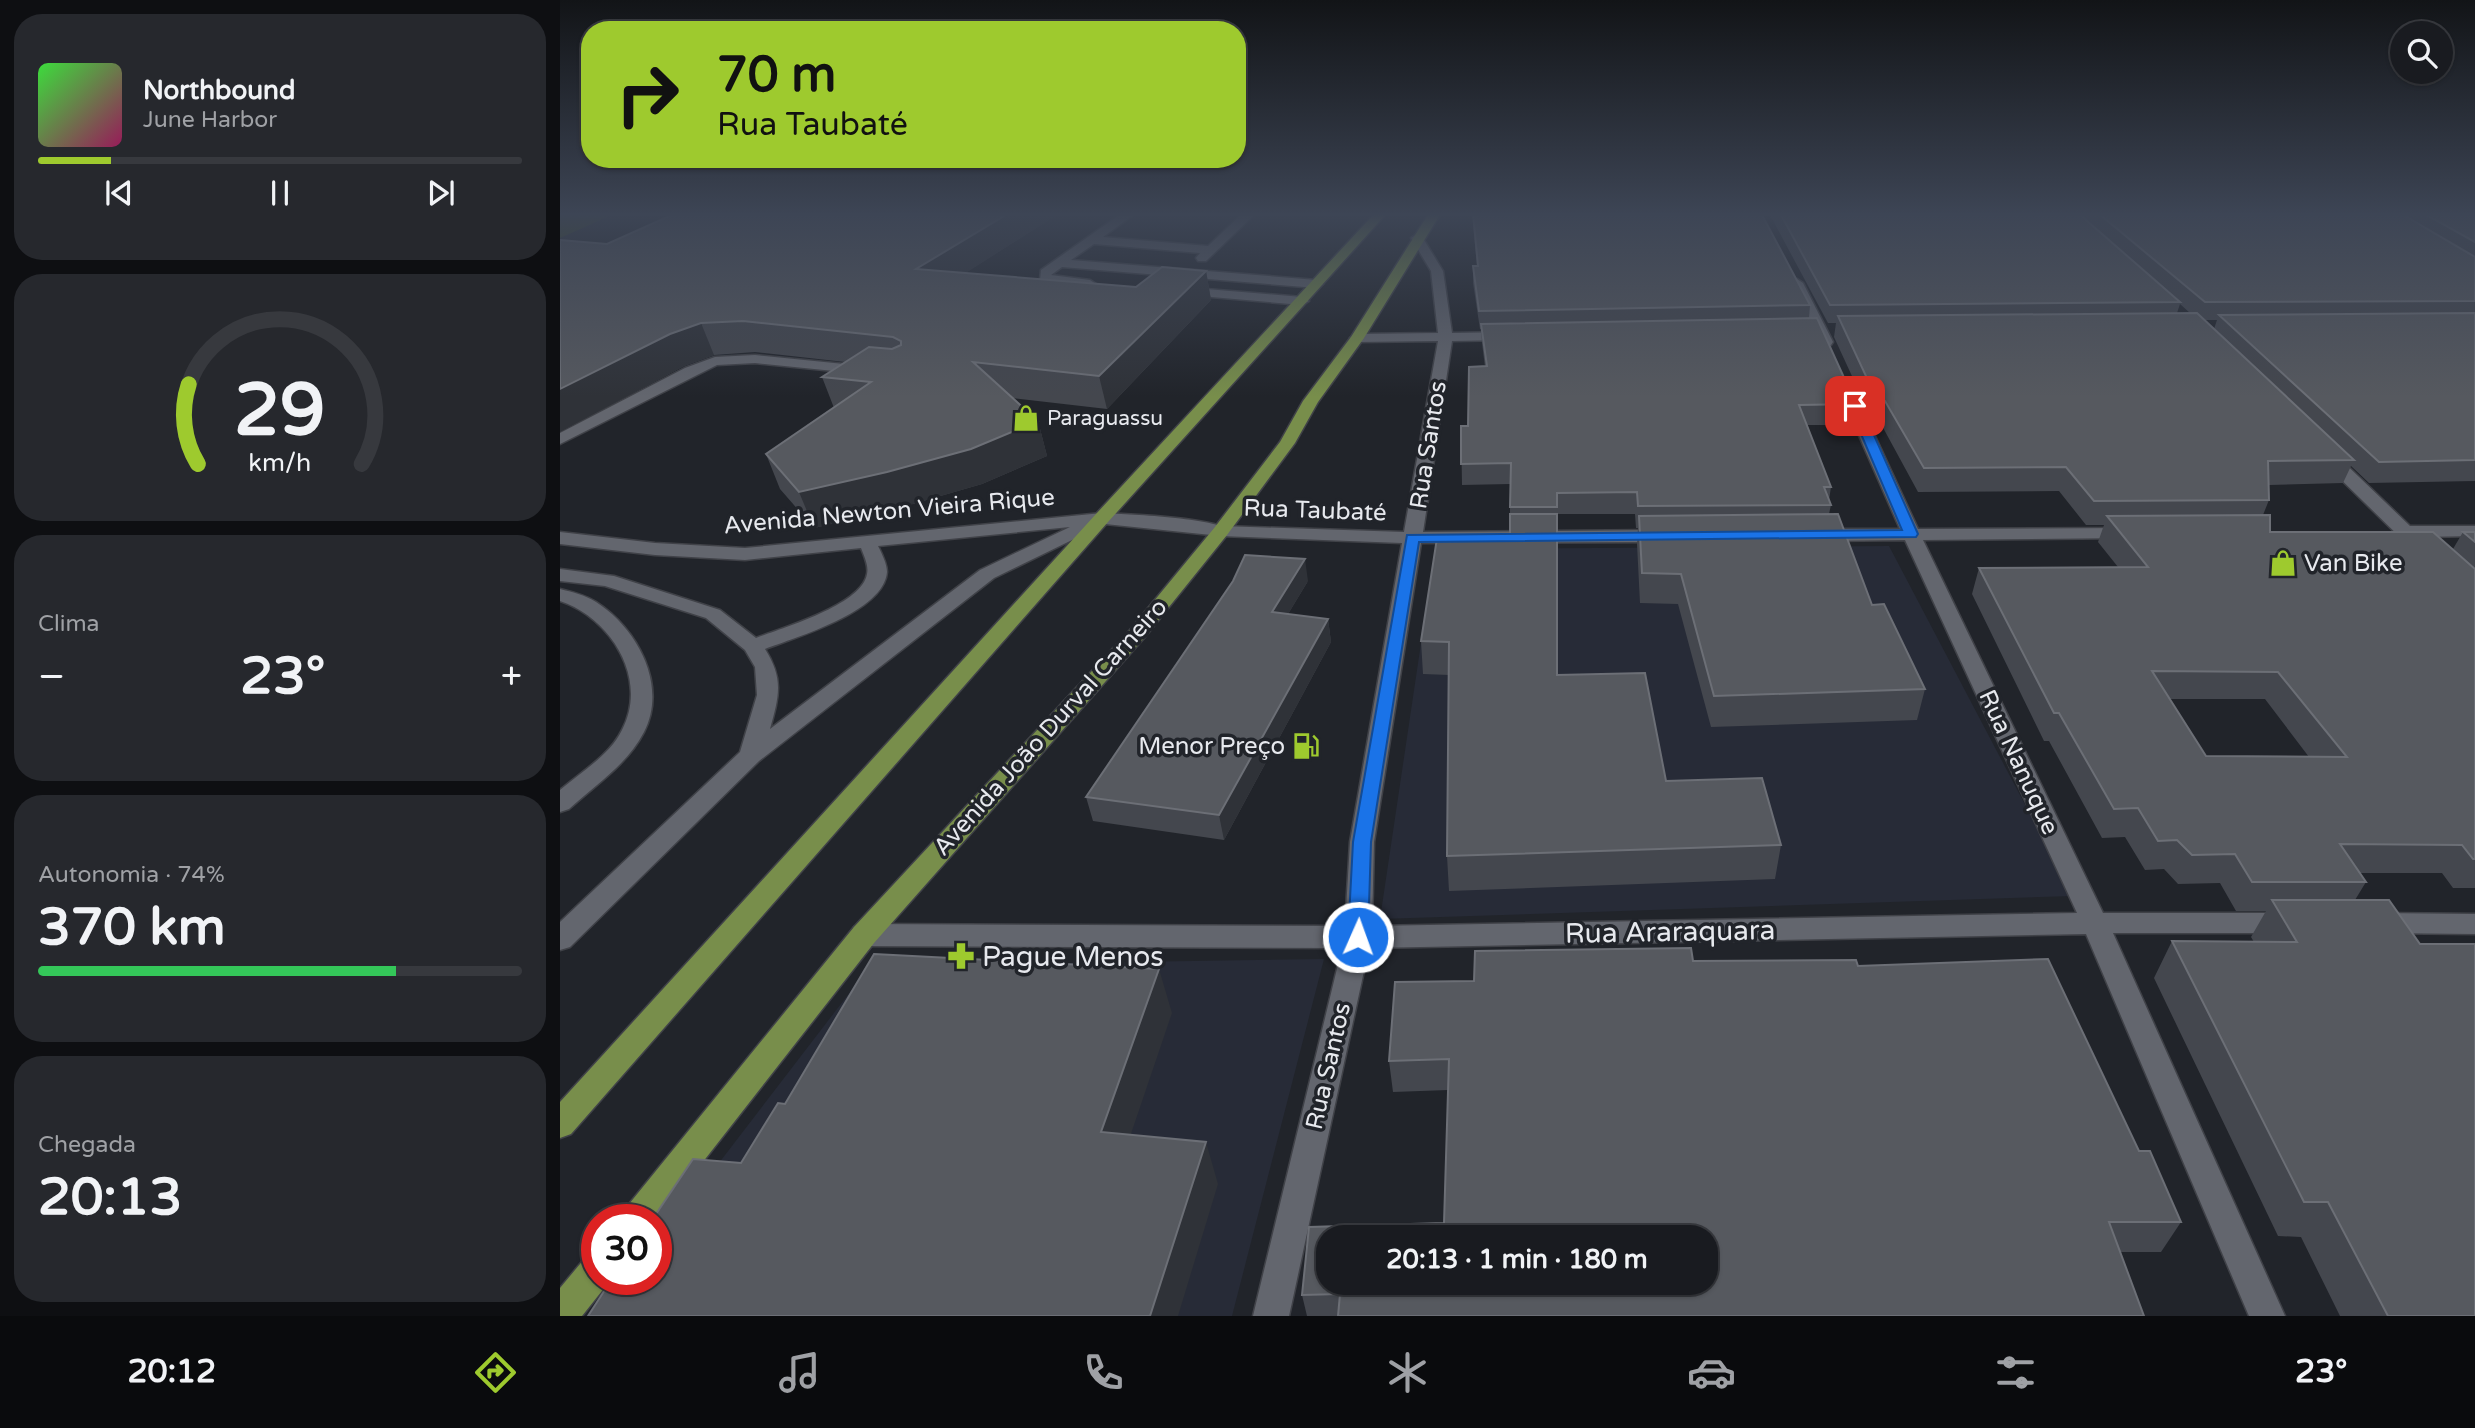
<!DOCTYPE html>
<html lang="pt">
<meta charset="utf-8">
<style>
body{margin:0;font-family:"Varela Round",sans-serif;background:#26282d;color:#f1f3f6;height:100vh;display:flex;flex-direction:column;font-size:26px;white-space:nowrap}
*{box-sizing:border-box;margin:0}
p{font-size:23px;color:#9fa1a5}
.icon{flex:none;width:38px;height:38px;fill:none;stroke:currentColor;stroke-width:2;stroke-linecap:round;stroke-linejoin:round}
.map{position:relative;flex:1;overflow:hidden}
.panel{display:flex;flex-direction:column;gap:14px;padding:14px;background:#0e0f12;width:560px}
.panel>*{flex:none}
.banner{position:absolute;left:21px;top:21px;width:665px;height:147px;border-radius:28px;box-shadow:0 2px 5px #0004,0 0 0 2px #37393e;background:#9eca2e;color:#111;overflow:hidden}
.controls{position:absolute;left:1830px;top:21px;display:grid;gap:14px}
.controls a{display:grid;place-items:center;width:63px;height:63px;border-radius:50%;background:#191b20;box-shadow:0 2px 5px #0004,0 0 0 2px #37393e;font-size:35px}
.speed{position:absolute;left:21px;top:1204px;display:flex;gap:14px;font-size:35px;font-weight:700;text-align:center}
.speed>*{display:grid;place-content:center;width:91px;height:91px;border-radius:50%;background:#191b20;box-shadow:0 2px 5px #0004,0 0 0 2px #37393e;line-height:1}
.speed .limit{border:10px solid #d22;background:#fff;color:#111}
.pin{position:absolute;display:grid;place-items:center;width:60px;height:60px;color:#fff;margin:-30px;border-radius:14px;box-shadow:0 4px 10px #0006}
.me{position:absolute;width:77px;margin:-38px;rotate:2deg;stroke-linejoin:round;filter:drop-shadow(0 0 5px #0008)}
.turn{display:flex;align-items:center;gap:24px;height:147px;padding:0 21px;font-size:32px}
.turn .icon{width:91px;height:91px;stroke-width:2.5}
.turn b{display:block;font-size:49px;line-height:60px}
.big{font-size:52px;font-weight:700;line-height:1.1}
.panel .tile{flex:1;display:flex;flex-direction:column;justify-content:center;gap:10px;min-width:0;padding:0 24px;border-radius:28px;background:#26282d}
.panel .dial{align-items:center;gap:0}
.dial svg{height:182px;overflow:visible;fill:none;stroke:#37393e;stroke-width:7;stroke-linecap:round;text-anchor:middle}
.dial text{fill:#f1f3f6;stroke:none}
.song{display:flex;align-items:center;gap:21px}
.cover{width:84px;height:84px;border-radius:10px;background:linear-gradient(135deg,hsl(120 70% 55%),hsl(330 70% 35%))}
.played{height:7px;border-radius:4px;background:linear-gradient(90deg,#9eca2e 15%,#37393e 15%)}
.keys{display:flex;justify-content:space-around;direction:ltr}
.heat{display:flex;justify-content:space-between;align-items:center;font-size:38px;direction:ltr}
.charge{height:10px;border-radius:5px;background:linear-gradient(90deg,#34c759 74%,#37393e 0)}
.trip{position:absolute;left:756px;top:1225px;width:402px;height:70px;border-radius:28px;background:#191b20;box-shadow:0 2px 5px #0004,0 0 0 2px #37393e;font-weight:700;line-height:70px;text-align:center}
.tab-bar{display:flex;height:112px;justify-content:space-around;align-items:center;background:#0a0b0d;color:#9fa1a5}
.tab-bar .icon{width:49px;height:49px}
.tab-bar .selected{color:#9eca2e}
.tab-bar b{font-size:32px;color:#f1f3f6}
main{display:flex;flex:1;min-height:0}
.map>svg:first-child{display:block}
</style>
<main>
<section class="panel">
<div class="tile">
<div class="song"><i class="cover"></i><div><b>Northbound</b><p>June Harbor</p></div></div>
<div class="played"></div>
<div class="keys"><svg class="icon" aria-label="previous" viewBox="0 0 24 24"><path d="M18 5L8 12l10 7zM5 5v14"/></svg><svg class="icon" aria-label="pause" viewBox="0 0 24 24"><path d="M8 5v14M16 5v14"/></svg><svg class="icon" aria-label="next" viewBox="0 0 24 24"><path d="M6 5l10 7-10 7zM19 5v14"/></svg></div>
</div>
<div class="tile dial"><svg viewBox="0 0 100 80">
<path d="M14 69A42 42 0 1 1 86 69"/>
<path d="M14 69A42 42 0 0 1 10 34" stroke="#9eca2e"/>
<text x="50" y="56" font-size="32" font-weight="700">29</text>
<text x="50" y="72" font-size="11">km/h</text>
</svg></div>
<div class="tile"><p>Clima</p>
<div class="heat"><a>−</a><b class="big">23°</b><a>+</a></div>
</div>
<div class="tile"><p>Autonomia · 74%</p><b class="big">370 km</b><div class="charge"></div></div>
<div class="tile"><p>Chegada</p><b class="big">20:13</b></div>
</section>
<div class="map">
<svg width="1915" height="1316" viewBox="0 0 1915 1316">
<rect width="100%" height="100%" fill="#21242a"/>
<g fill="#272b37">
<polygon points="1329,546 1513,896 820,919 875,549"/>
<polygon points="764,959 672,1316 42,1316 96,1279 96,1245 310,966"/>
</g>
<polygon fill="#364610" points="0,213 56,213 0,238"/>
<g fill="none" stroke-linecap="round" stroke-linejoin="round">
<defs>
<g id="service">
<polygon points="562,213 576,213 543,237 648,246 683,213 696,213 646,261 638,261 636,258 640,253 534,244 511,260 757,280 763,284 757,288 502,267 491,275 530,280 536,284 530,288 480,280 481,270"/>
<polygon points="622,287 742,297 749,301 742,305 617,294 617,288"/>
<polygon points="195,355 304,366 311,370 304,374 195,363 157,365 0,444 0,433 125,368 155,357"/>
<path d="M0 589C12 592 25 595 36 602 77 628 108 685 84 732 67 765 35 785 9 809L0 812V790C21 772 50 755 62 730 89 679 51 618 0 601Z"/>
</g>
<g id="minor">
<polygon points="857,234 861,235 883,271 892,333 950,332 957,336 950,340 892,341 863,532 1104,530 1113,536 1104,542 861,543 814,842 812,926 1517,913 1345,540 1259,541 1250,535 1259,529 1340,529 1275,381 1278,378 1288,378 1358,529 1570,528 1579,533 1570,538 1363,540 1543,913 1726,913 1735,916 1739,923 1735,930 1726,933 1553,933 1725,1316 1689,1316 1526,934 809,948 729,1316 693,1316 782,948 304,946 294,943 291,935 294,927 304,924 785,926 790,842 842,543 661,536 652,531 661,526 844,532 878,341 797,342 790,338 797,334 878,333 871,271 851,238"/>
<polygon points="1237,279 1243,283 1273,342 1271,345 1261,345 1259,342 1231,283"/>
<polygon points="1766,450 1772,451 1850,526 1915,526 1915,536 1862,537 1865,542 1863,546 1849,546 1760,459 1758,455"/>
<polygon points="1818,913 1915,914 1915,934 1818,933 1809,930 1805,923 1809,916"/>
</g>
<path id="tertiary" d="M542 513C564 514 659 518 670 531L661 536 545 524 434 578 199 761 10 947 0 950V922L180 752 197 695 195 667 185 650 146 618 45 586 0 581V569L54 576 160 610 196 638C222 628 302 605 307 574 309 566 304 556 301 548L185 560 95 555 0 544V532L95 543 185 548ZM510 527 420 570 210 729C219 696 224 679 205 649 236 637 324 612 327 572 327 564 322 554 318 546Z"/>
<g id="primary">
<polygon points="815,213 827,213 548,522 11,1134 0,1138 0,1102 536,514"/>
<polygon points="869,213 881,213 804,338 758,402 735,443 667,535 584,638 314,943 96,1222 61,1220 65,1209 294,927 570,630 655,527 720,442 743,401 791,337"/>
<polygon points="37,1253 37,1279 50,1279 49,1282 22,1316 0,1316 0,1288 25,1258"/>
</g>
</defs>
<use href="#service" stroke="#404248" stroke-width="3"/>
<use href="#minor" stroke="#404248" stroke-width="3"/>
<use href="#tertiary" stroke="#404248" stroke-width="3"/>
<use href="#primary" stroke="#404248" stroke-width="3"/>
<use href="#service" fill="#63666e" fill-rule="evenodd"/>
<use href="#minor" fill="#63666e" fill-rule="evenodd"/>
<use href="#tertiary" fill="#63666e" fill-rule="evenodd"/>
<use href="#primary" fill="#788e4b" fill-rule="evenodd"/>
</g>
<g fill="#44474e" fill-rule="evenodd">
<polygon points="912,213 1201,213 1250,305 1249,318 1296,404 1292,425 1247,425 1271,487 1269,500 1271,505 1269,514 1312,605 1365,689 1357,720 1151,727 1118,604 1080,603 1077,544 1078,528 1076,528 1075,514 997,514 997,675 1106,781 1221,845 1215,879 889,891 887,856 889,675 863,674 861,641 950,539 950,484 902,485 901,426 908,426 925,367 922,343 921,329 920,329 913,283 913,266 917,266"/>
<path d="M1209 213H1915V481L1809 483 1791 466 1783 483 1709 485V500L1703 515 1710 532 1893 549 1903 532H1915V888H1893L1882 873H1800L1806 882 1795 900 1915 1316H1780L1741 1237 1718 1236 1594 978 1612 941 1694 942 1691 937 1706 911H1676L1660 883 1618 884 1604 869 1585 870 1565 837 1542 838 1489 741H1484L1412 594 1419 568 1558 567 1538 542 1544 525H1526L1499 491 1358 492 1321 424H1314L1274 337 1276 323H1268ZM1620 304 1630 313H1617ZM1645 320H1657L1654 329ZM1610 699H1705L1749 757 1646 756Z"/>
<polygon points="495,216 405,273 576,287 646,271 651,300 547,409 452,398 478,421 487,456 422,484 339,508 254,528 220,489 206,454 274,408 262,377 285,362 195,352 154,355 124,366 0,432 0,240 47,244"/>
<polygon points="748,581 728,614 768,619 771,642 664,840 533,821 526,797"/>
<polygon points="1133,961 1298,966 1579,1151 1621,1222 1601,1252 1560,1252 1584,1316 747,1316 742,1295 884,1223 888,1090 833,1092 829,1061 914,981"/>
</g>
<g fill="#2f3238">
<polygon points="449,213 494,213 495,216 365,299 356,269"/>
<polygon points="646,271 651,300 547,409 539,376"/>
<polygon points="141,323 154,355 124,366 0,432 0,389 110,334"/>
<polygon points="478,421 487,456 422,484 339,508 254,528 239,492"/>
<polygon points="745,559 748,581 716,634 712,612"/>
<polygon points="768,619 771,642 664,840 659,815"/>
<polygon points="599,969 612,1013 557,1175 541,1132"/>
<polygon points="646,1142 658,1184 618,1316 590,1316"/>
</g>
<g fill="#56595f" stroke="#6c6f76" stroke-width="2" fill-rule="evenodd">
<polygon points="116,213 449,213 356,269 576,287 602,267 646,271 539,376 413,362 478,421 411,449 327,472 239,492 206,454 311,382 262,377 309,347 332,349 341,345 341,341 333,337 183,321 141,323 110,334 0,389 0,240 47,244"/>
<polygon points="913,213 1201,213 1250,305 919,311 913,266 918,266"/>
<polygon points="1220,213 1518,213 1620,302 1270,305"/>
<polygon points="1538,213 1840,213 1915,257 1915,301 1645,302"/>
<polygon points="1863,213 1915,213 1915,242"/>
<polygon points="1637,313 1794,460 1708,461 1709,500 1534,501 1506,467 1364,468 1325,401 1318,402 1278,316"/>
<polygon points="1915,313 1915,460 1819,462 1659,315"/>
<polygon points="1257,318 1296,404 1239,405 1271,487 1264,487 1271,505 1078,506 1077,492 997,493 997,507 950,507 951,463 901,464 901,426 908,426 909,367 927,366 921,324"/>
<polygon points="950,514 997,514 997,675 1085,673 1106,781 1202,778 1221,845 887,856 889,642 861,641 877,538 950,539"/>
<polygon points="1278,514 1312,605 1324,604 1365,689 1154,696 1121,574 1082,573 1079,516"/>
<path d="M1710 515V532H1873L1915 569V859H1913L1902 845 1780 844 1806 882H1692L1675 854 1632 855 1617 840 1598 841 1578 808 1554 809 1499 713H1494L1419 568 1588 567 1547 516ZM1592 671 1718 672 1787 757 1646 756Z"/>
<polygon points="1903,532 1915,532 1915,542"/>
<polygon points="685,555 745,559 712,612 768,619 659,815 526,797 673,581"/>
<polygon points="1712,900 1829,900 1860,944 1915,944 1915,1316 1828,1316 1768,1202 1744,1202 1612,941 1737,942"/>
<path d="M1131 948 1133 961 1296 960 1298 966 1488 959 1579 1151H1590L1621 1222H1549L1584 1316H778L780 1294 742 1295 749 1227 884 1223 889 1059 829 1061 835 982 914 981 915 951ZM768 1237H1146V1283H768Z"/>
<polygon points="314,954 599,969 541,1132 646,1142 590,1316 28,1316 52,1279 96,1279 96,1220 92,1220 133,1159 181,1163 218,1103 225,1104"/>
</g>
<linearGradient id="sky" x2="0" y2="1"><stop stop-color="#121417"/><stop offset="0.54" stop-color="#3d4555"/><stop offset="1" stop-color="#3d4555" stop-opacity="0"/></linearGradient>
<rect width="1915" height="397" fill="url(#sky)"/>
<polygon fill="#1a73e8" stroke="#114b97" stroke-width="2" points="1295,403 1301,406 1358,534 1356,537 859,542 811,842 808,937 805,943 798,945 791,943 788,937 793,842 847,535 1342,530 1289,406"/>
<defs>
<symbol id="shop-bare" viewBox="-9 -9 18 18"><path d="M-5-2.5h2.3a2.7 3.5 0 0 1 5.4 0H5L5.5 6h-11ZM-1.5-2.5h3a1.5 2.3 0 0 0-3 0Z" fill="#9eca2e" stroke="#21242a" stroke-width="2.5" paint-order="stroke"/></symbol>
<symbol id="fuel-bare" viewBox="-9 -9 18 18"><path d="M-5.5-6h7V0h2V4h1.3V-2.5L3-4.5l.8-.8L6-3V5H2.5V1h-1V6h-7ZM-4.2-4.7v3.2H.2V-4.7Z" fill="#9eca2e" stroke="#21242a" stroke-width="2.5" paint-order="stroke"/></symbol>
<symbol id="pharmacy-bare" viewBox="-9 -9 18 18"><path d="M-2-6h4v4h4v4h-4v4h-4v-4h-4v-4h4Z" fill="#9eca2e" stroke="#21242a" stroke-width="2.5" paint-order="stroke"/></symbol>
</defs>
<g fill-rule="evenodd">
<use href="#shop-bare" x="447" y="399" width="38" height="38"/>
<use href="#shop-bare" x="1704" y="544" width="38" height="38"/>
<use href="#fuel-bare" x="727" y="727" width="38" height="38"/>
<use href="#pharmacy-bare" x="382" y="937" width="38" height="38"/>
</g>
<g text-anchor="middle" stroke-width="7" stroke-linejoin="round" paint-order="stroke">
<g font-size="21" fill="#e7e9ee" stroke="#21242a" text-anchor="start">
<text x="487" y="425">Paraguassu</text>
</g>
<g font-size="24" fill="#e7e9ee" stroke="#21242a">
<text transform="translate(868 445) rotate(-81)" y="8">Rua Santos</text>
<text transform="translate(755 510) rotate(2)" y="8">Rua Taubaté</text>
<text transform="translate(329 511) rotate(-5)" y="8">Avenida Newton Vieira Rique</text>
<text transform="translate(490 727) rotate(-48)" y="8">Avenida João Durval Carneiro</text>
<text transform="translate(1459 762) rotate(65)" y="8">Rua Nanuque</text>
<text transform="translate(768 1066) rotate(-77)" y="8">Rua Santos</text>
</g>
<g font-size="24" fill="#e7e9ee" stroke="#21242a" text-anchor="start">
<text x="1744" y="571">Van Bike</text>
<text x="725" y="754" text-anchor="end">Menor Preço</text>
</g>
<g font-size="28" fill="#e7e9ee" stroke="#21242a">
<text transform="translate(1110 931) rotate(-1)" y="10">Rua Araraquara</text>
</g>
<g font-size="28" fill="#e7e9ee" stroke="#21242a" text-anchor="start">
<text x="422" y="966">Pague Menos</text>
</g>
</g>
</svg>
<div class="controls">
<a><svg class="icon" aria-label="search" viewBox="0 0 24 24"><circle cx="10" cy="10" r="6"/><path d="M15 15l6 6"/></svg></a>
</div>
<div class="speed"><div class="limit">30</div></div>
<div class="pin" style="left:1295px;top:406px;background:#d93025"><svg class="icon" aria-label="arrive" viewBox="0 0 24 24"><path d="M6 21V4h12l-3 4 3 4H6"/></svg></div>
<svg class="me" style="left:798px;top:937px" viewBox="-20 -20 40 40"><circle r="17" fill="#1a73e8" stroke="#fff" stroke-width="3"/><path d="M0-11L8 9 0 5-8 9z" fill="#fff"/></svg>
<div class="trip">20:13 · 1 min · 180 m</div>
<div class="banner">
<div class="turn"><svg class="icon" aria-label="right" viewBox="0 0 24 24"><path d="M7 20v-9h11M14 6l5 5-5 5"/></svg><div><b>70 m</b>Rua Taubaté</div></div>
</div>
</div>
</main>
<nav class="tab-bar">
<b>20:12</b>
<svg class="icon selected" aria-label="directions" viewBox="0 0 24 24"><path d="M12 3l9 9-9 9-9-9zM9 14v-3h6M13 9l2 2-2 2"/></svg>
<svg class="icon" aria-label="music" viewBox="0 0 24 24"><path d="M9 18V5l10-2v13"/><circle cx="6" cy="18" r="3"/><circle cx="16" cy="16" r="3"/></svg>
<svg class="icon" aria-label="phone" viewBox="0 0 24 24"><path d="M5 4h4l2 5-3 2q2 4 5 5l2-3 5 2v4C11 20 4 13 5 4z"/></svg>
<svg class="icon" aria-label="climate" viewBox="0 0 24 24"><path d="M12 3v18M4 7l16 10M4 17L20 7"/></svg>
<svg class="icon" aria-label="car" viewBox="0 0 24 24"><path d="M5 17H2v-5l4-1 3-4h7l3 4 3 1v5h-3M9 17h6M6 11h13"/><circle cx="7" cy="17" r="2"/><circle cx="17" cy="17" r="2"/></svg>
<svg class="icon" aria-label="filters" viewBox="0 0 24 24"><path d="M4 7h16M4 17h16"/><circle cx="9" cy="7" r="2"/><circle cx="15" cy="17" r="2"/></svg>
<b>23°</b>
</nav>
